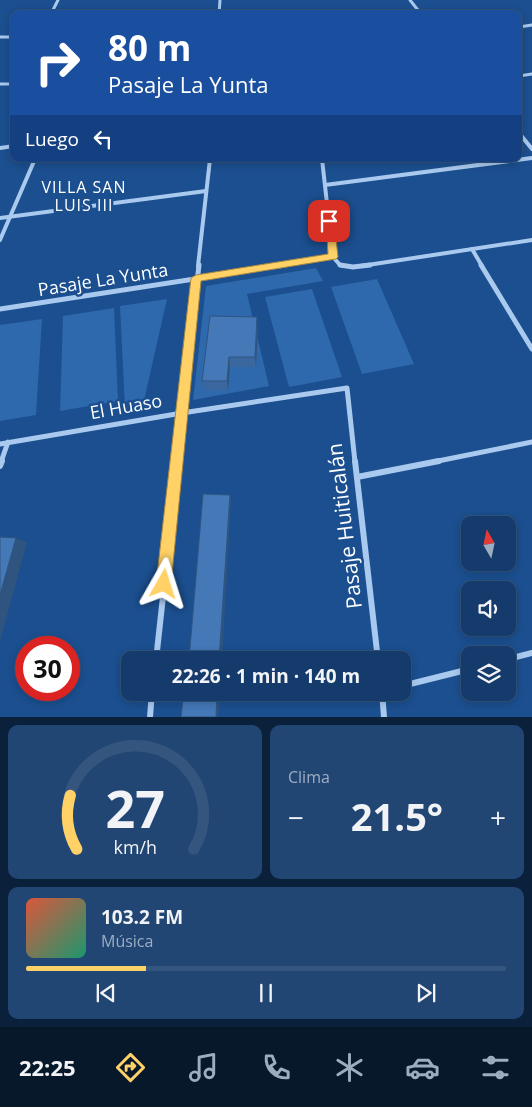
<!DOCTYPE html>
<html lang="es">
<meta charset="utf-8">
<style>
body{margin:0;font-family:"Open Sans",sans-serif;background:#214673;color:#f1f3f6;height:100vh;display:flex;flex-direction:column;font-size:19px;white-space:nowrap}
*{box-sizing:border-box;margin:0}
p{font-size:16px;color:#9dadc1}
.icon{flex:none;width:28px;height:28px;fill:none;stroke:currentColor;stroke-width:2;stroke-linecap:round;stroke-linejoin:round}
.map{position:relative;height:717px;overflow:hidden}
.drawer{display:flex;flex-direction:column;gap:8px;padding:8px;background:#0b203b;flex:1}
.drawer>*{flex:none}
.banner{position:absolute;left:10px;top:10px;width:512px;height:152px;border-radius:10px;box-shadow:0 2px 8px #0003,0 0 0 1px #33557e;background:#1a4fa0;color:#fff;overflow:hidden}
.needle{width:32px;rotate:351deg}
.tools{position:absolute;left:461px;top:516px;display:grid;gap:10px}
.tools a{display:grid;place-items:center;width:55px;height:55px;border-radius:10px;background:#143b6b;box-shadow:0 2px 8px #0003,0 0 0 1px #33557e;font-size:25px}
.speed{position:absolute;left:15px;top:636px;display:flex;gap:10px;font-size:25px;font-weight:700;text-align:center}
.speed>*{display:grid;place-content:center;width:65px;height:65px;border-radius:50%;background:#143b6b;box-shadow:0 2px 8px #0003,0 0 0 1px #33557e;line-height:1}
.speed .limit{border:8px solid #d22;background:#fff;color:#111}
.pin{position:absolute;display:grid;place-items:center;width:42px;height:42px;color:#fff;margin:-21px;border-radius:10px;box-shadow:0 2px 8px #0006}
.me{position:absolute;width:55px;margin:-28px;rotate:6deg;stroke-linejoin:round;filter:drop-shadow(0 0 4px #0008)}
.turn{display:flex;align-items:center;gap:18px;height:105px;padding:0 15px;font-size:22px}
.turn .icon{width:65px;height:65px;stroke-width:2.5}
.turn b{display:block;font-size:35px;line-height:42px}
.then{display:flex;align-items:center;height:48px;padding:0 15px;background:#0003;gap:10px;font-size:19px}
.big{font-size:38px;font-weight:700;line-height:1.1}
.drawer .widget{flex:1;display:flex;flex-direction:column;justify-content:center;gap:8px;min-width:0;padding:0 18px;border-radius:10px;background:#214673}
.drawer .dial{align-items:center;gap:0}
.dial svg{height:130px;overflow:visible;fill:none;stroke:#33557e;stroke-width:7;stroke-linecap:round;text-anchor:middle}
.dial text{fill:#f1f3f6;stroke:none}
.song{display:flex;align-items:center;gap:15px}
.cover{width:60px;height:60px;border-radius:8px;background:linear-gradient(135deg,hsl(10 70% 55%),hsl(160 70% 35%))}
.played{height:5px;border-radius:2px;background:linear-gradient(90deg,#ffd166 25%,#33557e 25%)}
.keys{display:flex;justify-content:space-around;direction:ltr}
.heat{display:flex;justify-content:space-between;align-items:center;font-size:28px;direction:ltr}
.drawer .tiles{flex:1;display:grid;gap:8px;grid-template-columns:1fr 1fr}
.widget:last-child{grid-column:span 2}
.trip{position:absolute;left:121px;top:651px;width:290px;height:50px;border-radius:10px;background:#143b6b;box-shadow:0 2px 8px #0003,0 0 0 1px #33557e;font-weight:700;line-height:50px;text-align:center}
.tabs{display:flex;height:80px;justify-content:space-around;align-items:center;background:#08182b;color:#9dadc1}
.tabs .icon{width:35px;height:35px}
.tabs .selected{color:#ffd166}
.tabs b{font-size:22px;color:#f1f3f6}
.map>svg:first-child{display:block}
</style>
<div class="map">
<svg width="532" height="717" viewBox="0 0 532 717">
<rect width="100%" height="100%" fill="#1b4f8f"/>
<g fill="#2e69ad">
<polygon points="316,268 323,281 247,294 269,386 193,400 206,286"/>
<polygon points="377,279 414,364 362,374 331,287"/>
<polygon points="312,289 342,377 289,387 265,297"/>
<polygon points="167,299 143,405 125,408 120,306"/>
<polygon points="114,308 118,401 60,411 63,316"/>
<polygon points="42,319 36,415 0,421 0,325"/>
</g>
<g fill="none" stroke-linecap="round" stroke-linejoin="round">
<g stroke="#a9c9ee" stroke-width="3">
<polyline points="410,0 421,14"/>
<polyline points="51,14 58,0"/>
<polyline points="219,14 220,0"/>
<polyline points="519,27 532,25"/>
<polyline points="0,37 14,37"/>
<polyline points="519,76 532,74"/>
<polyline points="0,84 14,84"/>
</g>
<g stroke="#a9c9ee" stroke-width="4">
<polyline points="519,133 532,149"/>
<polyline points="0,148 14,146"/>
<polyline points="322,159 333,257 340,265 345,266"/>
<polyline points="325,185 532,158"/>
<polyline points="0,218 206,191"/>
<polyline points="0,240 35,159"/>
<polyline points="472,249 482,266"/>
<polyline points="198,266 210,159"/>
<polyline points="277,266 333,257"/>
<polyline points="361,266 532,240"/>
</g>
<g stroke="#a9c9ee" stroke-width="5">
<polyline points="340,265 353,267 370,265"/>
<polyline points="481,265 532,349"/>
<polyline points="0,309 285,265"/>
<polyline points="0,444 182,413 347,388 355,462"/>
<polyline points="1,462 8,442"/>
<polyline points="177,462 199,265"/>
<polyline points="433,462 532,442"/>
</g>
<g stroke="#a9c9ee" stroke-width="6">
<polyline points="355,461 378,660"/>
<polyline points="0,466 2,461"/>
<polyline points="357,477 439,461"/>
<polyline points="508,659 532,653"/>
<polyline points="156,660 178,461"/>
<polyline points="402,686 470,669"/>
<polyline points="382,692 384,717"/>
<polyline points="150,717 152,692"/>
</g>
</g>
<polygon fill="#3a679d" points="258,328 256,367 230,367 228,391 204,390 202,381"/>
<g fill="#305480">
<polygon points="257,317 258,328 256,367 255,357"/>
<polygon points="229,357 230,367 228,391 227,381"/>
<polygon points="230,495 231,501 222,660 219,660"/>
<polygon points="16,538 27,542 0,641 0,595"/>
<polygon points="217,692 220,692 218,717 216,717"/>
</g>
<g fill="#4478b7" stroke="#305480">
<polygon points="210,316 257,317 255,357 229,357 227,381 202,381"/>
<polygon points="203,494 230,495 219,660 189,660"/>
<polygon points="0,537 16,538 0,595"/>
<polygon points="184,692 217,692 216,717 181,717"/>
</g>
<polygon fill="#ffd166" stroke="#a68842" points="326,218 329,218 334,221 338,257 336,259 201,281 171,584 169,589 164,591 158,589 156,584 191,278 196,275 328,254"/>
<g text-anchor="middle" stroke-width="5" stroke-linejoin="round" paint-order="stroke">
<g font-size="16" letter-spacing="1" fill="#fff" stroke="#1b4f8f">
<text x="84" y="193">VILLA SAN<tspan x="84" dy="18">LUIS III</tspan></text>
</g>
<g font-size="18" fill="#fff" stroke="#1b4f8f">
<text transform="translate(103 280) rotate(-9)" y="6">Pasaje La Yunta</text>
<text transform="translate(126 407) rotate(-10)" y="6">El Huaso</text>
</g>
<g font-size="21" fill="#fff" stroke="#1b4f8f">
<text transform="translate(345 526) rotate(-97)" y="7">Pasaje Huiticalán</text>
</g>
</g>
</svg>
<div class="tools">
<a><svg class="needle" viewBox="-14 -14 28 28"><path d="M0-13l5 13h-10z" fill="#e53935"/><path d="M0 13l5-13h-10z" fill="#9dadc1"/></svg></a>
<a><svg class="icon" aria-label="sound" viewBox="0 0 24 24"><path d="M4 9h4l5-4v14l-5-4H4zM17 9q2 3 0 6"/></svg></a>
<a><svg class="icon" aria-label="layers" viewBox="0 0 24 24"><path d="M12 4l9 5-9 5-9-5zM3 14l9 5 9-5"/></svg></a>
</div>
<div class="speed"><div class="limit">30</div></div>
<div class="pin" style="left:329px;top:221px;background:#d93025"><svg class="icon" aria-label="arrive" viewBox="0 0 24 24"><path d="M6 21V4h12l-3 4 3 4H6"/></svg></div>
<svg class="me" style="left:164px;top:584px" viewBox="-20 -20 40 40"><path d="M0-17L14 15 0 8-14 15z" fill="#ffd166" stroke="#fff" stroke-width="4"/></svg>
<div class="trip">22:26 · 1 min · 140 m</div>
<div class="banner">
<div class="turn"><svg class="icon" aria-label="right" viewBox="0 0 24 24"><path d="M7 20v-9h11M14 6l5 5-5 5"/></svg><div><b>80 m</b>Pasaje La Yunta</div></div>
<div class="then">Luego<svg class="icon" aria-label="left" viewBox="0 0 24 24"><path d="M17 20v-9H6M10 6l-5 5 5 5"/></svg></div>
</div>
</div>
<section class="drawer">
<div class="tiles">
<div class="widget dial"><svg viewBox="0 0 100 80">
<path d="M14 69A42 42 0 1 1 86 69"/>
<path d="M14 69A42 42 0 0 1 10 36" stroke="#ffd166"/>
<text x="50" y="56" font-size="32" font-weight="700">27</text>
<text x="50" y="72" font-size="11">km/h</text>
</svg></div>
<div class="widget"><p>Clima</p>
<div class="heat"><a>−</a><b class="big">21.5°</b><a>+</a></div>
</div>
<div class="widget">
<div class="song"><i class="cover"></i><div><b>103.2 FM</b><p>Música</p></div></div>
<div class="played"></div>
<div class="keys"><svg class="icon" aria-label="previous" viewBox="0 0 24 24"><path d="M18 5L8 12l10 7zM5 5v14"/></svg><svg class="icon" aria-label="pause" viewBox="0 0 24 24"><path d="M8 5v14M16 5v14"/></svg><svg class="icon" aria-label="next" viewBox="0 0 24 24"><path d="M6 5l10 7-10 7zM19 5v14"/></svg></div>
</div>
</div>
</section>
<nav class="tabs">
<b>22:25</b>
<svg class="icon selected" aria-label="directions" viewBox="0 0 24 24"><path d="M12 3l9 9-9 9-9-9zM9 14v-3h6M13 9l2 2-2 2"/></svg>
<svg class="icon" aria-label="music" viewBox="0 0 24 24"><path d="M9 18V5l10-2v13"/><circle cx="6" cy="18" r="3"/><circle cx="16" cy="16" r="3"/></svg>
<svg class="icon" aria-label="phone" viewBox="0 0 24 24"><path d="M5 4h4l2 5-3 2q2 4 5 5l2-3 5 2v4C11 20 4 13 5 4z"/></svg>
<svg class="icon" aria-label="climate" viewBox="0 0 24 24"><path d="M12 3v18M4 7l16 10M4 17L20 7"/></svg>
<svg class="icon" aria-label="car" viewBox="0 0 24 24"><path d="M5 17H2v-5l4-1 3-4h7l3 4 3 1v5h-3M9 17h6M6 11h13"/><circle cx="7" cy="17" r="2"/><circle cx="17" cy="17" r="2"/></svg>
<svg class="icon" aria-label="filters" viewBox="0 0 24 24"><path d="M4 7h16M4 17h16"/><circle cx="9" cy="7" r="2"/><circle cx="15" cy="17" r="2"/></svg>
</nav>
